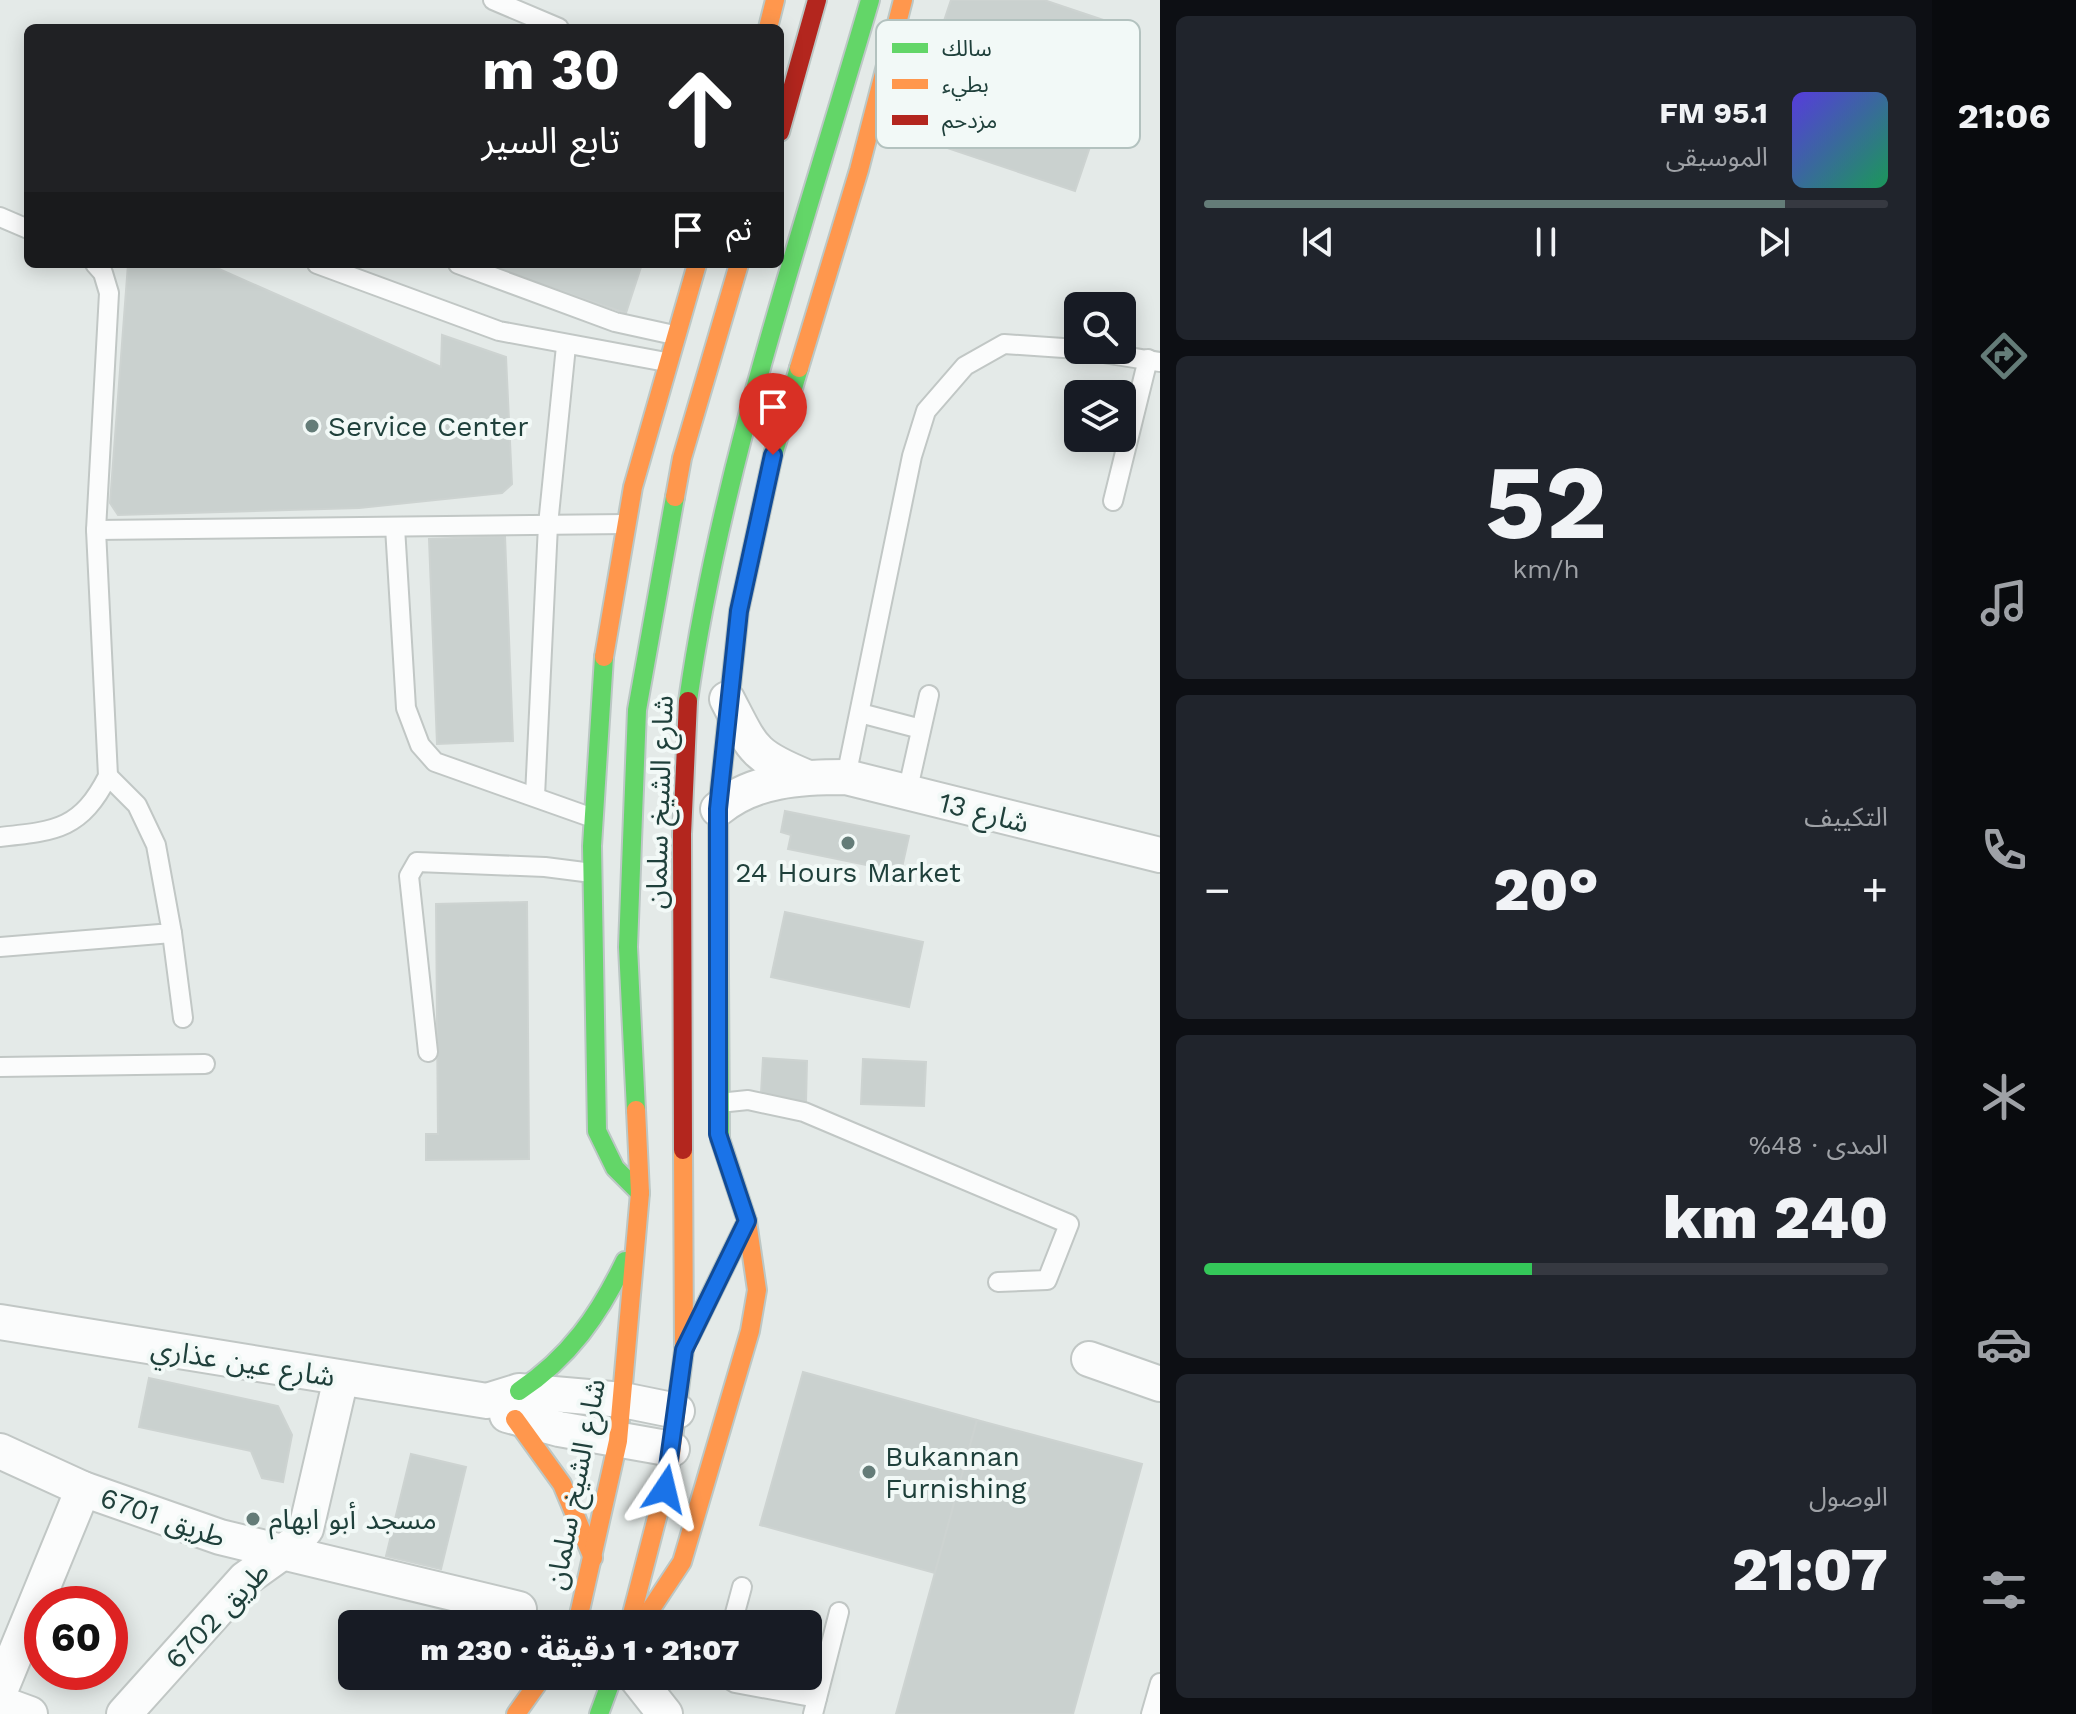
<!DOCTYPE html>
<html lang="ar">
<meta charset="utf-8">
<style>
body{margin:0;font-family:"Work Sans","Noto Sans Arabic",sans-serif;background:#20242c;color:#f1f3f6;direction:rtl;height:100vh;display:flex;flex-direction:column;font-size:30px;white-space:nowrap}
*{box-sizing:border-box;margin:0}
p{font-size:26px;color:#9ea1a6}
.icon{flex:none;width:44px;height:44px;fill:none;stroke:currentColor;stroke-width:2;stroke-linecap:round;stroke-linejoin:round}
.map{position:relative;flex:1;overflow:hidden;direction:ltr}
.drawer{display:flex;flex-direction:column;gap:16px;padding:16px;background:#0d0f14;width:772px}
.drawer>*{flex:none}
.guide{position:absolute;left:24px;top:24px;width:760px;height:244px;border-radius:12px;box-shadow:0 4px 20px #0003;direction:rtl;background:#202124;color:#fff;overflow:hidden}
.fabs{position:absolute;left:1064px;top:292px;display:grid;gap:16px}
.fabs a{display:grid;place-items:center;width:72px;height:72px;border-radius:12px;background:#171b24;box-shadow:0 4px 20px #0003;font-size:40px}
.speed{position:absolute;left:24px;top:1586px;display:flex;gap:16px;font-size:40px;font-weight:700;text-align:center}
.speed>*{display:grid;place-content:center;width:104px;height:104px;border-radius:50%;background:#171b24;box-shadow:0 4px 20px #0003;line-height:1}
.speed .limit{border:12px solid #d22;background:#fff;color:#111}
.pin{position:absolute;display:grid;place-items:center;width:68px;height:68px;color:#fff;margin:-82px -34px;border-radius:50% 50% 50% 0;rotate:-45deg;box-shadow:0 0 8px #0007}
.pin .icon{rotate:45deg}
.me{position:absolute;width:88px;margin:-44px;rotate:10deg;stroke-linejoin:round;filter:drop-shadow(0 0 6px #0008)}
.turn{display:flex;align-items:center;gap:28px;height:168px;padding:0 32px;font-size:36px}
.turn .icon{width:104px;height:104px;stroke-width:2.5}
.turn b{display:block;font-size:56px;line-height:68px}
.then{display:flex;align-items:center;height:76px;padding:0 32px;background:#0003;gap:16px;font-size:30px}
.big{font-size:60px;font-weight:800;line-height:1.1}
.drawer .tile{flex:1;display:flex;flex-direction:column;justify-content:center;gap:12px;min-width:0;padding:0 28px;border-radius:12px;background:#20242c}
.drawer .dial{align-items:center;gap:0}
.dial b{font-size:104px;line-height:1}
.song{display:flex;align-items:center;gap:24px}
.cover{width:96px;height:96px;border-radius:12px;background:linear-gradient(135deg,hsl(250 70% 55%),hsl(150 70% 35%))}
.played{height:8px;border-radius:4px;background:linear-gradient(90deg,#647c78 85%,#363941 85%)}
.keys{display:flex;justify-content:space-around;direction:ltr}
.heat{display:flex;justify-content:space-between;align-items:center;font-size:44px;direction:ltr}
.charge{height:12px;border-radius:6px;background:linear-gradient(90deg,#34c759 48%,#363941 0)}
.trip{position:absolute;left:338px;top:1610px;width:484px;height:80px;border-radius:12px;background:#171b24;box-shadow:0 4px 20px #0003;font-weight:800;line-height:80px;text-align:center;direction:rtl}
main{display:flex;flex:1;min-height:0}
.menu{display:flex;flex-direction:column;width:144px;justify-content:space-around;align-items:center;background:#090b0e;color:#9ea1a6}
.menu .icon{width:56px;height:56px}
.menu .on{color:#647c78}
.menu b{font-size:36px;color:#f1f3f6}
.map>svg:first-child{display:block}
</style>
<main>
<nav class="menu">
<b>21:06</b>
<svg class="icon on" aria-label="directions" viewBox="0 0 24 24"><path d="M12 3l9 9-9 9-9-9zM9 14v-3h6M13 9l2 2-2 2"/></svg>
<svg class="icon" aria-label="music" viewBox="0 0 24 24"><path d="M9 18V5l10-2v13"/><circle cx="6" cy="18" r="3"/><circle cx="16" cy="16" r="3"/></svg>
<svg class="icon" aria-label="phone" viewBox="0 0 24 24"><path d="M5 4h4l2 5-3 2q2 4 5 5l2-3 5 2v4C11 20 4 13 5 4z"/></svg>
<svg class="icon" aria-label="climate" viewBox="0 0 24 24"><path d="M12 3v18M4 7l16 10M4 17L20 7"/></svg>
<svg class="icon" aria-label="car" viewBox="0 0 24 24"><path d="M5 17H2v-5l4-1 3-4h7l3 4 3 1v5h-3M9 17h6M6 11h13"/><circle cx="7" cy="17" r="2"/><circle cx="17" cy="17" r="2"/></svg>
<svg class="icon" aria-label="filters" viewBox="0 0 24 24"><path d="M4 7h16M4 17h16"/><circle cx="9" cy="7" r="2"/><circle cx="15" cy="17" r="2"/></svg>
</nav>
<section class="drawer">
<div class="tile">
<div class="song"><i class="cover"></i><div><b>95.1 FM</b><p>الموسيقى</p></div></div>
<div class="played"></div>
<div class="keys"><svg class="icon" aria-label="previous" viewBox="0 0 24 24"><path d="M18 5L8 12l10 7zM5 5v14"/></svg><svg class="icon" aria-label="pause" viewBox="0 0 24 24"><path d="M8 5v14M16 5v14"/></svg><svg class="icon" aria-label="next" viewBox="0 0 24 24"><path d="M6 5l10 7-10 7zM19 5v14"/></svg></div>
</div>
<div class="tile dial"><b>52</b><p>km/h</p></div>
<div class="tile"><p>التكييف</p>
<div class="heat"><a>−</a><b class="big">20°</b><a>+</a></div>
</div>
<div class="tile"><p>المدى · 48%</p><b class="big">240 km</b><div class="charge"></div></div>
<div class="tile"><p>الوصول</p><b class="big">21:07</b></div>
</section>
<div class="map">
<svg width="1160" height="1714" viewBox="0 0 1160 1714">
<rect width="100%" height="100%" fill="#e4eae8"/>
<g fill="#cad1cf" stroke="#cdd3d1" stroke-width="2">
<polygon points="951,0 1044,0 1130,29 1075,191 906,134"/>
<polygon points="128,264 208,264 441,367 442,335 506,357 512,484 502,493 359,508 118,515 110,503"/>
<polygon points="480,264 642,264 626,313"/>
<polygon points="505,536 513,741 437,744 429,539"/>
<polygon points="785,811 909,836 901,872 788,849 791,835 781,832"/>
<polygon points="527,902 529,1159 426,1160 426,1134 438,1134 436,904"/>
<polygon points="785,912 923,942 909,1007 771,977"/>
<polygon points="763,1058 807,1061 806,1103 761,1093"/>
<polygon points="863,1059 926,1062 924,1106 861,1104"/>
<polygon points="803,1372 977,1420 935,1573 760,1525"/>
<polygon points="149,1378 278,1406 292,1435 283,1482 262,1478 251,1451 139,1427"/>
<polygon points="977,1420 1142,1464 1073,1714 896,1714"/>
<polygon points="411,1454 466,1467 441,1569 386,1556"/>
</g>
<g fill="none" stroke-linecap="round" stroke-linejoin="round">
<defs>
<g id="lane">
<polyline points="493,0 559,28"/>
<polyline points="0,217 28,229"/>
<polyline points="317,264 499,331 666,362"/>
<polyline points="458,264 615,322 674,335"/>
<polyline points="1084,350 1160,362"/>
<polyline points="1113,501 1148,359"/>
<polyline points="395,527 406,708 420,745 435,762 593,818"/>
<polyline points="96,530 626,524"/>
<polyline points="860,713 921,729"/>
<polyline points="846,777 912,456 926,411 965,366 1004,344 1078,349"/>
<polyline points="907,793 929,695"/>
<polyline points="535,796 548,525 566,346"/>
<path d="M0 837C57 831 81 829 108 776L96 530 109 293 103 273 95 264"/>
<polyline points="172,933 183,1018"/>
<polyline points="0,947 172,933 156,845 137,805 108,776"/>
<polyline points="428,1052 409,876 417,862 545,867 592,873"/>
<polyline points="0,1067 205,1064"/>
<polyline points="719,1103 748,1100 804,1112 1069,1224 1047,1280 998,1282"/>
<polyline points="732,1624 742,1587"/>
<polyline points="724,1676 735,1683 817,1698"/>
<polyline points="813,1714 839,1612"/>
<polyline points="1151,1714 1160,1683"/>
</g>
<g id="street">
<path d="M727 699C753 749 752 755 806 777"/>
<path d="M718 809C754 779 801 777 846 777L1160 855"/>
<polyline points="0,1322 487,1401 519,1391 623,1400 677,1411"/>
<polyline points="1089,1359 1160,1384"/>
<polyline points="507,1415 559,1429 672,1449"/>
<polyline points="0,1451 83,1489 220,1537 519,1609"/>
<polyline points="635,1676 665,1714"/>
<polyline points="0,1691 83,1489"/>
<polyline points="0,1703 30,1714"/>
<polyline points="124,1714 245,1579 294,1544 306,1529 341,1378"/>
</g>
<g id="fast">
<polyline points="604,657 592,846 597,1131 615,1168 640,1193"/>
<path d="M688 701C722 462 803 231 870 0"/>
<polyline points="636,1110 628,947 637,710 675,497"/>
<polyline points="720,1139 718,809 739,611 773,455 799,368"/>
<path d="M519 1391C569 1358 599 1315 625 1261"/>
<polyline points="599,1714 613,1676"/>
</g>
<g id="slow">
<polyline points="768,28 775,0"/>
<polyline points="799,368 859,170 903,0"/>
<polyline points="675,497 682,458 739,264"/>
<polyline points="604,657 633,487 697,264"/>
<polyline points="690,1337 747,1221"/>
<polyline points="515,1419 562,1484 593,1558"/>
<polyline points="631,1618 669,1471 684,1350 683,1150"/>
<polyline points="577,1624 618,1441 640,1193 636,1110"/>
<polyline points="641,1624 682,1562 750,1331 757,1290 747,1221 720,1139"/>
<polyline points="516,1714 543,1676"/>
</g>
<g id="jam">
<polyline points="780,132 817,0"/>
<polyline points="683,1150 682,834 688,701"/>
</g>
</defs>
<use href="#lane" stroke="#c1c7c5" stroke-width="22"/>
<use href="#street" stroke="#c1c7c5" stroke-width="38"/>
<use href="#fast" stroke="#bcc7c5" stroke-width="22"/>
<use href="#slow" stroke="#bcc7c5" stroke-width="22"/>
<use href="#jam" stroke="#bcc7c5" stroke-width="22"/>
<use href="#lane" stroke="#fbfcfc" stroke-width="18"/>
<use href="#street" stroke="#fbfcfc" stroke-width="34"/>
<use href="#fast" stroke="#63d668" stroke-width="18"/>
<use href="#slow" stroke="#ff974d" stroke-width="18"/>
<use href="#jam" stroke="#b3261e" stroke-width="18"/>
</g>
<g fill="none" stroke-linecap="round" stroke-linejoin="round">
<defs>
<polyline id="route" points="665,1489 684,1350 747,1221 718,1134 718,809 739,611 773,455"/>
</defs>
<use href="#route" stroke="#114b97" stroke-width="20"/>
<use href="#route" stroke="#1a73e8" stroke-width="14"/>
</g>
<g fill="#647c78" stroke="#f2f9f7" stroke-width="3">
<circle cx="312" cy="426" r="8"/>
<circle cx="848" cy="843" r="8"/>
<circle cx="869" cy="1472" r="8"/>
<circle cx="253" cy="1519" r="8"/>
</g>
<g text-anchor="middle" stroke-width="8" stroke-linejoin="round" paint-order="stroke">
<g font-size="28" fill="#1f403b" stroke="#f2f9f7" text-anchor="start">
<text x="328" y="436">Service Center</text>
<text x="848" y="882" text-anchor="middle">24 Hours Market</text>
<text x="885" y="1466">Bukannan<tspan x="885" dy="32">Furnishing</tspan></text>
<text x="269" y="1529">مسجد أبو ابهام</text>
</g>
<g font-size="28" fill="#1f403b" stroke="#f2f9f7">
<text transform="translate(659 802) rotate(-88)" y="10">شارع الشيخ سلمان</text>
<text transform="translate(984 812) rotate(14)" y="10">شارع 13</text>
<text transform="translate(243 1362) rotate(9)" y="10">شارع عين عذاري</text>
<text transform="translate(575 1484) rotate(-79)" y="10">شارع الشيخ سلمان</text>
<text transform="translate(163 1517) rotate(19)" y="10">طريق 6701</text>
<text transform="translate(217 1615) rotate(-46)" y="10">طريق 6702</text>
</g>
</g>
<rect x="876" y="20" width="264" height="128" rx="12" fill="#f2f9f7" stroke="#b3c2bf" stroke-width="2"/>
<rect x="892" y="43" width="36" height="10" fill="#63d668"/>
<rect x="892" y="79" width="36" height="10" fill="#ff974d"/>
<rect x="892" y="115" width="36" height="10" fill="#b3261e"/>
<g font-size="22" fill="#1f403b">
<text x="942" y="56">سالك</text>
<text x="942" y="92">بطيء</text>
<text x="942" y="128">مزدحم</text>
</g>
</svg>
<div class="fabs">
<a><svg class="icon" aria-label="search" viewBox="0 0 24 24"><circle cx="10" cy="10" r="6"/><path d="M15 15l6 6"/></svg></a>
<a><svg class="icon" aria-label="layers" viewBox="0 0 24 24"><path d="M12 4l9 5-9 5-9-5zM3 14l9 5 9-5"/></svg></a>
</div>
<div class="speed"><div class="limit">60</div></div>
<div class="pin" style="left:773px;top:455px;background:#d93025"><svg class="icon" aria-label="arrive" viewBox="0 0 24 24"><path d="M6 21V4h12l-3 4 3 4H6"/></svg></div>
<svg class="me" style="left:665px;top:1489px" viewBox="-20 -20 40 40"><path d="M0-17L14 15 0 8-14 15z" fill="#1a73e8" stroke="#fff" stroke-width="4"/></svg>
<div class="trip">21:07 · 1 دقيقة · 230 m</div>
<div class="guide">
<div class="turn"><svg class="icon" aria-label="ahead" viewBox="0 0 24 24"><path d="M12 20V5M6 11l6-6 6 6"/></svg><div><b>30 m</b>تابع السير</div></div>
<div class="then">ثم<svg class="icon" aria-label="arrive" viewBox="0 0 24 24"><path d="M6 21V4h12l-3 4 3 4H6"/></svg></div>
</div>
</div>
</main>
